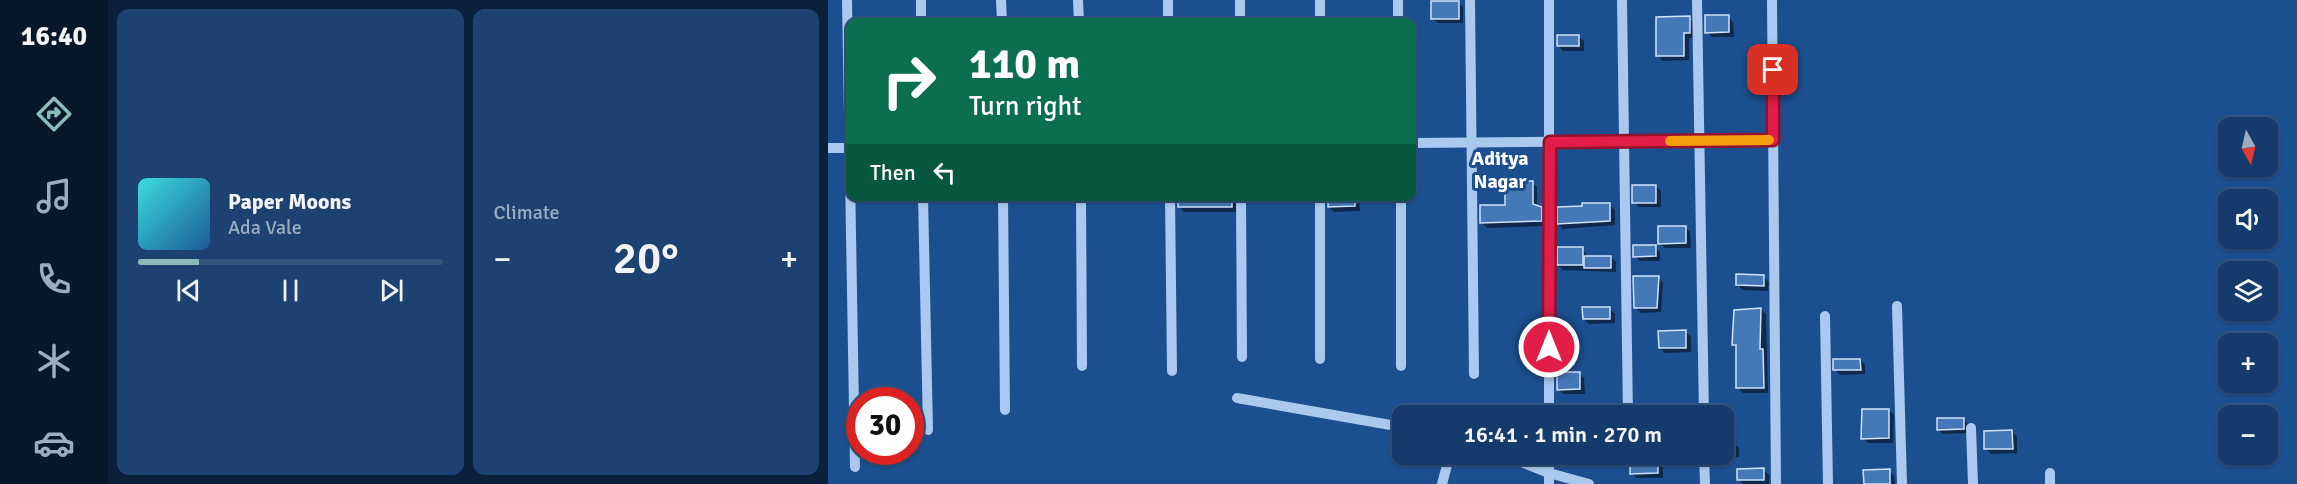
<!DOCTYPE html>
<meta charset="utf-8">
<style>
body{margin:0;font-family:Signika,sans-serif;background:#1d4271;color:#f1f3f6;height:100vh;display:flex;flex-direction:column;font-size:22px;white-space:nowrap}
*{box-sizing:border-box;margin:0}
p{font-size:20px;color:#9dadc1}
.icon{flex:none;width:33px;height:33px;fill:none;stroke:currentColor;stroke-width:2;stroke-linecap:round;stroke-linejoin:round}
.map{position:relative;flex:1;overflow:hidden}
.panel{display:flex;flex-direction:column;gap:9px;padding:9px;background:#0b203b;width:720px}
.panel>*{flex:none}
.guide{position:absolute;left:18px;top:18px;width:570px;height:183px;border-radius:12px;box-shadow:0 2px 4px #0004,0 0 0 2px #33557e;background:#0b6e4f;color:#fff;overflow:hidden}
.needle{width:39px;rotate:172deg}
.tools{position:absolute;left:1390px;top:117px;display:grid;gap:12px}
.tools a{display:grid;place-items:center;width:60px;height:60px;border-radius:12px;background:#143b6b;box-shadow:0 2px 4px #0004,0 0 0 2px #33557e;font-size:30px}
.speed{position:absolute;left:18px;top:387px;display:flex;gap:12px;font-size:30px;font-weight:700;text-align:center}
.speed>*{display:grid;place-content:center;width:78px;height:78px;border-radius:50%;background:#143b6b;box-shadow:0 2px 4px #0004,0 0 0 2px #33557e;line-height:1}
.speed .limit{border:9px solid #d22;background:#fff;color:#111}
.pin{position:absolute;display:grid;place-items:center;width:51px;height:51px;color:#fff;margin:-26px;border-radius:12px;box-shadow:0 3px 9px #0006}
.me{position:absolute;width:66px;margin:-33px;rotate:0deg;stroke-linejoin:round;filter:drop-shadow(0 0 4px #0008)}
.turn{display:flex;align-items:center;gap:21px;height:126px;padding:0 24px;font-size:27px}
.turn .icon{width:78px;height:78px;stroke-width:2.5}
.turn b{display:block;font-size:42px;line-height:51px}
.then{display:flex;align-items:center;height:57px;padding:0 24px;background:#0003;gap:12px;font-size:22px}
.big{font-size:45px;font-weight:600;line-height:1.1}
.panel .card{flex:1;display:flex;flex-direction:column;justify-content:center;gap:9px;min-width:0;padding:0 21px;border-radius:12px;background:#1d4271}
.song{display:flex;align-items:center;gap:18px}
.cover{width:72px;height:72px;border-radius:9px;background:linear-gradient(135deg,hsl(180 70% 55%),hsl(210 70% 35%))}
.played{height:6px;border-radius:3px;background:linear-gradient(90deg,#8bbbb9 20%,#33557e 20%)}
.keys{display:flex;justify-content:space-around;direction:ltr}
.heat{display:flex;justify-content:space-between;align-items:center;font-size:33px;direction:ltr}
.panel .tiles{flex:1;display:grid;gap:9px;grid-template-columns:repeat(2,1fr)}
.trip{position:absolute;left:564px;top:405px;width:342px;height:60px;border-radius:12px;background:#143b6b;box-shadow:0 2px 4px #0004,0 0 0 2px #33557e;font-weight:600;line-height:60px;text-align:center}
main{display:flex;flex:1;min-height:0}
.tabs{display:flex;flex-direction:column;width:108px;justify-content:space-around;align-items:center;background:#08182b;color:#9dadc1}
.tabs .icon{width:42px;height:42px}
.tabs .active{color:#8bbbb9}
.tabs b{font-size:27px;color:#f1f3f6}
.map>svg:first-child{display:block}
</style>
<main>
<nav class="tabs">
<b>16:40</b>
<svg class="icon active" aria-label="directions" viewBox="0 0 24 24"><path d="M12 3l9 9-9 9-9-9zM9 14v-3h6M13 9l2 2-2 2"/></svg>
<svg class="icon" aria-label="music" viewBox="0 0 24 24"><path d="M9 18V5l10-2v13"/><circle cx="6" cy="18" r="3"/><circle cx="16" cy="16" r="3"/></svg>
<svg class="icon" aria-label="phone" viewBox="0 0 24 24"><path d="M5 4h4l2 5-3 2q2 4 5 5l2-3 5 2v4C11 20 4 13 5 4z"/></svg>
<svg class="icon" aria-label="climate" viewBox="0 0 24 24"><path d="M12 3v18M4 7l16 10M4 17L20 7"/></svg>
<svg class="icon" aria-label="car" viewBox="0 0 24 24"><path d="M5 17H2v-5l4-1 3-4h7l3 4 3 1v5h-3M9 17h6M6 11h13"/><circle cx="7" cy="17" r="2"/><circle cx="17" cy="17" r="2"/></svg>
</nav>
<section class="panel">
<div class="tiles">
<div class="card">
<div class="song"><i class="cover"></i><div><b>Paper Moons</b><p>Ada Vale</p></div></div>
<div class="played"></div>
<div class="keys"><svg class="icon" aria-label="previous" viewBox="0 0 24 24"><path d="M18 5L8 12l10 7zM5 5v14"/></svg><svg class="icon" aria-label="pause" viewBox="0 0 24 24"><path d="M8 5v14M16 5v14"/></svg><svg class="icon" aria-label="next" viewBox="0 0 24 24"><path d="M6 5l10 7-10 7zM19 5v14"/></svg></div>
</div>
<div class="card"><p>Climate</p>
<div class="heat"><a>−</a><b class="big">20°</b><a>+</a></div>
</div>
</div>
</section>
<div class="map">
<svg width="1469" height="484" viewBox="0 0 1469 484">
<rect width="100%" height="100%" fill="#1b4f8f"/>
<g fill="#0007">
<polygon points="630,2 635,7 635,23 610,23 604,18"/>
<polygon points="900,16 905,22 906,37 884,37 879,32"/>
<polygon points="861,18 866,23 867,37 861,38 861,60 835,61 830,56"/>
<polygon points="448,21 449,22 422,22"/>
<polygon points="750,36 756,41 756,51 735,51 730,46"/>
<polygon points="704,182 709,187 709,207 718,214 718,226 659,228 653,222 679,206"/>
<polygon points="828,186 833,191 833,207 811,207 806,202"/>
<polygon points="349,196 408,196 409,212 356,212 351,206"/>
<polygon points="501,196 531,196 532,211 506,212 501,207"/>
<polygon points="782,205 787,210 787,225 735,229 730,224"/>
<polygon points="857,227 862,232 863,248 837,248 832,243"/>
<polygon points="827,246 832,252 832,261 812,261 807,256"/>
<polygon points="755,249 760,258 783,257 788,262 788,272 735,270 730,265"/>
<polygon points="830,277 835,283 833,312 813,313 807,307"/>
<polygon points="935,277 941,282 940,291 915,290 909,284"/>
<polygon points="781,308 787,314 787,323 761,324 756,319"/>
<polygon points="933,309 938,314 940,393 915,393 910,388 909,348 906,345"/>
<polygon points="858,332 863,337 863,352 837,353 832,348"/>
<polygon points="1032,360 1037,365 1037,374 1012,375 1007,370"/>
<polygon points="751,373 756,378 757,394 735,394 730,389"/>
<polygon points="1061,410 1066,415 1065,443 1040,443 1035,438"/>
<polygon points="1135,419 1140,424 1140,433 1115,434 1110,429"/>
<polygon points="1184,432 1189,437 1189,453 1163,454 1158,449"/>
<polygon points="896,443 906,443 911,448 911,457 890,458 887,454 896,454"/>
<polygon points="829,457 835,462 835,478 809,478 804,473"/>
<polygon points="935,470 941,475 941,484 915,484 911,480"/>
<polygon points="1061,471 1066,476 1067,484 1037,484"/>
</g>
<g fill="#4478b7" stroke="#cfe3fa" stroke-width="1.5">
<rect x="603" y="1" width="28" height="18"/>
<polygon points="877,15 901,15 901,32 877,33"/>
<polygon points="862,16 862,33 856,33 856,56 828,56 828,17"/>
<rect x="729" y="35" width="22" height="11"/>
<polygon points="677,181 705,181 705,204 714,207 714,221 652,223 652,205 677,205"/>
<rect x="804" y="185" width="24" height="18"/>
<rect x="350" y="196" width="54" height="11"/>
<polygon points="500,196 527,196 527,206 500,207"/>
<polygon points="754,203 782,203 782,221 729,224 729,207 754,206"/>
<polygon points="830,226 858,226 858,243 830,244"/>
<polygon points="805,245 828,245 828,256 805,257"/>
<rect x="729" y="247" width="26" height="18"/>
<rect x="756" y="256" width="27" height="12"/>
<polygon points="908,274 936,275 936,286 908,285"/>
<polygon points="805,276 831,276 829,308 806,308"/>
<polygon points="754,307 782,307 782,319 755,319"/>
<polygon points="933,308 932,349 935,349 936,388 908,388 908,345 904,345 906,310"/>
<polygon points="858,330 858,348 831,348 830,331"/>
<polygon points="1005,359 1032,359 1033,370 1005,370"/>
<polygon points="729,372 752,372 752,389 729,390"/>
<polygon points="1034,409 1061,409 1061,438 1033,439"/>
<polygon points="1109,418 1136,418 1136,429 1109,430"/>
<polygon points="1184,430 1185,449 1156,449 1156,431"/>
<polygon points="907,441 907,453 896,453 896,442"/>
<polygon points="802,456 830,456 830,473 802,474"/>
<polygon points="936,468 936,480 909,480 909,469"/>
<polygon points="1062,469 1062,484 1036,484 1035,470"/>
</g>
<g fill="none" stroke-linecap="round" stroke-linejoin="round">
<g stroke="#a9c9ee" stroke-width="10">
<polyline points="19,0 27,467"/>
<polyline points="93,0 93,22"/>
<polyline points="173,0 174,22"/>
<polyline points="250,0 251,22"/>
<polyline points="340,0 340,22"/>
<polyline points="570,0 570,22"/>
<polyline points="642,0 646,374"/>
<polyline points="721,0 721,416"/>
<polyline points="794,0 800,416"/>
<polyline points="869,0 876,416"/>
<polyline points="944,0 948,484"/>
<polyline points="412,22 412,0"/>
<polyline points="492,22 492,0"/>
<polyline points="584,143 945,140"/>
<polyline points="0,148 22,148"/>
<polyline points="95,196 100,430"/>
<polyline points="175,196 177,410"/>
<polyline points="253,196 254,366"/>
<polyline points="342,196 344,371"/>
<polyline points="413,196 414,357"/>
<polyline points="492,196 492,359"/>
<polyline points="573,196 573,366"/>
<polyline points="1069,306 1074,484"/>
<polyline points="997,316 1000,484"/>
<polyline points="409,398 574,427"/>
<polyline points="1143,428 1145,484"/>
<polyline points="673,454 721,473 761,484"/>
<polyline points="721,454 721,484"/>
<polyline points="876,454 877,484"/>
<polyline points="1222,473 1222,484"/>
<polyline points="614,484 622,454"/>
</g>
</g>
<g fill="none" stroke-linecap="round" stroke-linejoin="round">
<defs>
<polyline id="route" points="721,347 722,142 945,140 945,70"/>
</defs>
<use href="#route" stroke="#92132f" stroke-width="15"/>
<use href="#route" stroke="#e11d48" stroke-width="10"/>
<polyline stroke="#f59e0b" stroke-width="10" points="842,141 941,140"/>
</g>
<g text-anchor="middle" stroke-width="6" stroke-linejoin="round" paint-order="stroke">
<g font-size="20" font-weight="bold" fill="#fff" stroke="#1b4f8f">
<text x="672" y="165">Aditya<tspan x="672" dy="23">Nagar</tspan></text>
</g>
</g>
</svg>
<div class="tools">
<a><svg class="needle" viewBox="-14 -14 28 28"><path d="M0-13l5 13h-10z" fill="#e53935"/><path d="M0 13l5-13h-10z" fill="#9dadc1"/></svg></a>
<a><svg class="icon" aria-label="sound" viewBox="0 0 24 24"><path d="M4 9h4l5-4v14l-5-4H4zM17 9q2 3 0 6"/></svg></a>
<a><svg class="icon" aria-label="layers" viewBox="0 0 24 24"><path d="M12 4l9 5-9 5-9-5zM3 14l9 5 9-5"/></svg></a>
<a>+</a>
<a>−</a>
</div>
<div class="speed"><div class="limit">30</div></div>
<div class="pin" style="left:945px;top:70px;background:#d93025"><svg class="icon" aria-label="arrive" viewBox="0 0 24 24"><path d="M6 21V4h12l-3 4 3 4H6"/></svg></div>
<svg class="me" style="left:721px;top:347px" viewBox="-20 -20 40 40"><circle r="17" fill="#e11d48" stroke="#fff" stroke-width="3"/><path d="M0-11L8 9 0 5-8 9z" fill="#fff"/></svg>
<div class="trip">16:41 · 1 min · 270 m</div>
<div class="guide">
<div class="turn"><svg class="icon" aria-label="right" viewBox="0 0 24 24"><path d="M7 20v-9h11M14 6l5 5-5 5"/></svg><div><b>110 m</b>Turn right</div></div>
<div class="then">Then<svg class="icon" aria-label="left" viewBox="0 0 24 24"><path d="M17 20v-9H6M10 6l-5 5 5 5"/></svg></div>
</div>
</div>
</main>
